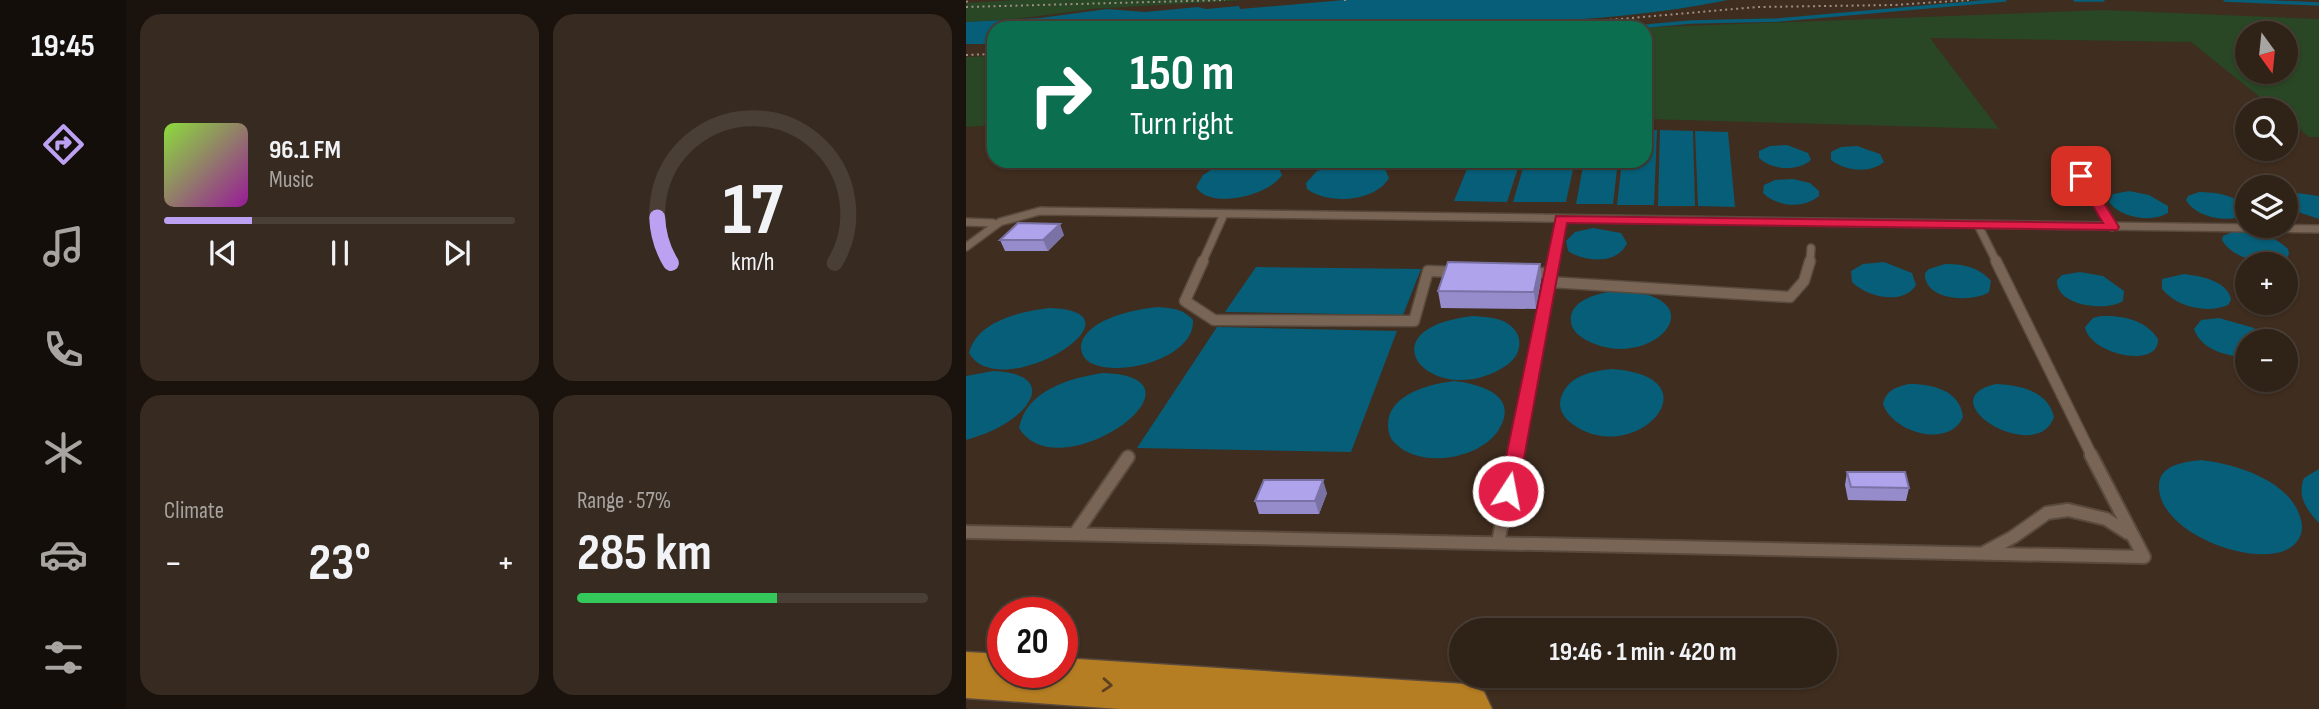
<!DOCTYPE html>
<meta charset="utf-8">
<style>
body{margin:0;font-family:"Sofia Sans Condensed",sans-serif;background:#372a20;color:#f1f3f6;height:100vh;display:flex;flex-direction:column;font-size:26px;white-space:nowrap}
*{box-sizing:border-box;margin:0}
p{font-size:23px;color:#a7a4a1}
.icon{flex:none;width:38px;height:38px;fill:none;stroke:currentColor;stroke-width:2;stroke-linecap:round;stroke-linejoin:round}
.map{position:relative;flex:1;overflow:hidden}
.details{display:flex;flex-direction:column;gap:14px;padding:14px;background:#1a130d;width:840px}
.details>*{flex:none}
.hud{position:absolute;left:21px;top:21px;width:665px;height:147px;border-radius:21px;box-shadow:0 2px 5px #0004,0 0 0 2px #4a3f36;background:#0b6e4f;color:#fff;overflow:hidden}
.needle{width:46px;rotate:165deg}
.controls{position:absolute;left:1269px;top:21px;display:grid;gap:14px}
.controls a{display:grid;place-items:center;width:63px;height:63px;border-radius:50%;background:#2f2217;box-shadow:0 2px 5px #0004,0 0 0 2px #4a3f36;font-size:35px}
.speed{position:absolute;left:21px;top:597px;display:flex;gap:14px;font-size:35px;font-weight:700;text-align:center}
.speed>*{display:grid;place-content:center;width:91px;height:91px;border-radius:50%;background:#2f2217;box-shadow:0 2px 5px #0004,0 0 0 2px #4a3f36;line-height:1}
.speed .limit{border:10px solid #d22;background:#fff;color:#111}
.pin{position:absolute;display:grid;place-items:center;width:60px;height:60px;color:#fff;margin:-30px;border-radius:14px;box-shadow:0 4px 10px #0006}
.me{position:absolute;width:77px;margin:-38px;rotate:11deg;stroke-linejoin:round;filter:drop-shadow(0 0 5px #0008)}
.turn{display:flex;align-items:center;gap:24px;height:147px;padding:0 28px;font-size:32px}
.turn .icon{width:91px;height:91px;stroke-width:2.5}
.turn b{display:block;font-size:49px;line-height:60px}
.big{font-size:52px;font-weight:700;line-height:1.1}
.details .widget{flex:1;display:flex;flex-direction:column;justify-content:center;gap:10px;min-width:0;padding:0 24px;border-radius:21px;background:#372a20}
.details .dial{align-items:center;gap:0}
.dial svg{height:182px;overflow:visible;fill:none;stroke:#4a3f36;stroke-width:7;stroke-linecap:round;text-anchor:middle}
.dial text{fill:#f1f3f6;stroke:none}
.song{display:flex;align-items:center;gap:21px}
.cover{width:84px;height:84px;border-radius:10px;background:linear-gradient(135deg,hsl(90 70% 55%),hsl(300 70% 35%))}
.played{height:7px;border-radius:4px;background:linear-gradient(90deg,#bca0f2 25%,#4a3f36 25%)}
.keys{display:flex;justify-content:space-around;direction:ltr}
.heat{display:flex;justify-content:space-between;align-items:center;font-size:38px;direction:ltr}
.charge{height:10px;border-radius:5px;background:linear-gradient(90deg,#34c759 57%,#4a3f36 0)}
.details .tiles{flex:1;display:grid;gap:14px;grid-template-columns:repeat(2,1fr)}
.trip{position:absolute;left:483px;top:618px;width:388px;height:70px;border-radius:35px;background:#2f2217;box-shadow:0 2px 5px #0004,0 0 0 2px #4a3f36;font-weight:700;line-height:70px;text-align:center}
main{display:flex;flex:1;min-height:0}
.dock{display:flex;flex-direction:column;width:126px;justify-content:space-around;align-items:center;background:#130e09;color:#a7a4a1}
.dock .icon{width:49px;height:49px}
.dock .current{color:#bca0f2}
.dock b{font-size:32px;color:#f1f3f6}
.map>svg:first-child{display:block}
</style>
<main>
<nav class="dock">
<b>19:45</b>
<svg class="icon current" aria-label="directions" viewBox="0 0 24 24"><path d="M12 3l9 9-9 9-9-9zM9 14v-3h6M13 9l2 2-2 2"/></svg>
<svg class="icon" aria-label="music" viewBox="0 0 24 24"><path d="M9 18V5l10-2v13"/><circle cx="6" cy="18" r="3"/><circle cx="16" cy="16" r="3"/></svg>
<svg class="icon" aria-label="phone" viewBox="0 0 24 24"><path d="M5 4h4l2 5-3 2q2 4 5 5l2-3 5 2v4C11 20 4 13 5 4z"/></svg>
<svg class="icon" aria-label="climate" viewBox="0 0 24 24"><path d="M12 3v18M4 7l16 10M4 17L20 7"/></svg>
<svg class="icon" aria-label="car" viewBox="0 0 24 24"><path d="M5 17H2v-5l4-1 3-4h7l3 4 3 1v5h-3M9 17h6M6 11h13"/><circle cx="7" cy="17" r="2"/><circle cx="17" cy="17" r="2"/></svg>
<svg class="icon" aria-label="filters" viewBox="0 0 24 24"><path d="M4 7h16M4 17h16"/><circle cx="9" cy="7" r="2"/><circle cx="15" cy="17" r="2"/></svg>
</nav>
<section class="details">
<div class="tiles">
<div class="widget">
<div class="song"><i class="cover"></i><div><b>96.1 FM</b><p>Music</p></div></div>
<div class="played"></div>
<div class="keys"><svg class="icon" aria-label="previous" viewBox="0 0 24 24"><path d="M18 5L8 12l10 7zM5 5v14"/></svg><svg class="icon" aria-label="pause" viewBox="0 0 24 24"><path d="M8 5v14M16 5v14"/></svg><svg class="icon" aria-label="next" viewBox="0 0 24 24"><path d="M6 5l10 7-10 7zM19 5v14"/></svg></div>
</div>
<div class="widget dial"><svg viewBox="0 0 100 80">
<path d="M14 69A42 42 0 1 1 86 69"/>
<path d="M14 69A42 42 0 0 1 8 49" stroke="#bca0f2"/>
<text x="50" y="56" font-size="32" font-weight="700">17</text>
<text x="50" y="72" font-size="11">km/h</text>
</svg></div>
<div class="widget"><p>Climate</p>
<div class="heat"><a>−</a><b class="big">23°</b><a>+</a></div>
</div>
<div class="widget"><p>Range · 57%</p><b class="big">285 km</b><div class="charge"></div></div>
</div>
</section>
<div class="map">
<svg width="1353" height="709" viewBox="0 0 1353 709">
<rect width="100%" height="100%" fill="#3f2d1f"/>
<g fill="#294625" fill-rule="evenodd">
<polygon points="48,0 280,0 125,9 50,19 0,22 0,3"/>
<path d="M1137 10 1353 19V137H1343L1320 118V110H1310L1225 42 964 38 1033 129 679 119V28H666ZM1281 33H1320V72H1281Z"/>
<polygon points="28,56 28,125 0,127 0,57"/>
</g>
<g fill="#075e78">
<path d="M378 0H762C644 24 523 24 404 25 278 27 153 28 28 28V44H0V22L74 18 141 9 179 12 232 7 240 9 273 6 274 9Z"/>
<polygon points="679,130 691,130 688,205 651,205 656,161 679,161"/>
<polygon points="694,130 727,131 729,206 692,206"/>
<polygon points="729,131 762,132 769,207 732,206"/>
<path d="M821 145 842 153 845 160C831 172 806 170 793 158V151L804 146Z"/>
<path d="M891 146 914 154 918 162C904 174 879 171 865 160V152L875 147Z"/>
<polygon points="618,161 652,161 647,204 610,204"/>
<path d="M271 162C286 161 310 158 316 175 303 196 244 210 230 187L237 175 245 170Z"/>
<path d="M388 162 418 167 423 178C409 202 362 205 341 189L340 183 351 171Z"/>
<polygon points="503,164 553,165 541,202 488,201"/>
<polygon points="558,165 608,165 600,202 547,202"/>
<path d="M827 179 844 183 853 191V196C838 209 811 207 797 193L798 185 809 180Z"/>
<path d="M1163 191 1183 195 1202 206V213C1185 223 1155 218 1143 202L1147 194Z"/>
<path d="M1233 192C1250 192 1268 195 1281 207V214C1264 224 1230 218 1220 200L1222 196Z"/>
<polygon points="1331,193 1353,196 1353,219 1320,208 1320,194"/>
<path d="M627 228 655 233 661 243C652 265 618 262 602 251L600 241 609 232Z"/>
<path d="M1269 231C1288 231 1308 235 1322 249L1323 254 1321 258C1301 266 1267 260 1256 240L1257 236Z"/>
<path d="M918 262 946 273 950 285C937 306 901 297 886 282L885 271 897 264Z"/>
<path d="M979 264C997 264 1013 267 1025 281L1023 292C1007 303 957 301 959 273L963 269Z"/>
<polygon points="290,267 455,269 437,315 259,312"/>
<path d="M1114 272 1137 276 1158 291 1157 301C1140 312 1089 306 1091 280L1096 275Z"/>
<path d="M1218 274C1235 276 1262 281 1265 300L1262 305C1240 314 1211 307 1196 289V279Z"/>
<path d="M655 290C755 298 685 373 622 341 614 337 606 331 605 322 602 298 638 292 655 290Z"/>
<path d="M192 307C207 308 217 309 227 320 229 358 155 377 127 364 120 361 115 355 115 347 118 319 170 309 192 307Z"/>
<path d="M83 308C189 311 33 407 3 353 11 321 53 312 83 308Z"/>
<path d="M507 316C518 317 529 317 539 322 558 332 558 353 541 365 469 414 392 329 507 316Z"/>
<path d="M1135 316C1157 315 1180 320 1192 339 1193 370 1123 354 1119 327L1127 318Z"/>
<path d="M1253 318 1288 328 1303 341H1281V358C1261 356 1235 350 1228 329L1235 320Z"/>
<polygon points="251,327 431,331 385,452 171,448"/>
<path d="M646 369C755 377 667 471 605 423 596 416 591 406 596 395 604 375 627 371 646 369Z"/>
<path d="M27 371C80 373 75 402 37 425 25 432 13 436 0 440V376Z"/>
<path d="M137 373C256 377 92 493 53 428 60 390 104 378 137 373Z"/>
<path d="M488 381C515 384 555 396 532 431 513 459 455 469 430 444 424 439 422 432 422 425 422 394 464 384 488 381Z"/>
<path d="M943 384C966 384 994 390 997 417 983 449 927 433 917 404 920 390 930 387 943 384Z"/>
<path d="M1030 384C1054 385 1082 391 1088 417 1071 467 960 400 1030 384Z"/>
<path d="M1235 460C1271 464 1330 482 1336 525 1337 536 1330 546 1320 550 1283 567 1190 531 1193 484 1195 464 1219 462 1235 460Z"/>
<path d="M1353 469V523C1340 509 1331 497 1338 478Z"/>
</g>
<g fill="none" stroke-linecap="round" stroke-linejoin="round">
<g stroke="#075e78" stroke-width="3.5">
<polyline points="1109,0 1137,0"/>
<polyline points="1259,0 1353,4"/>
<polyline points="623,23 630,28"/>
<polyline points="659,28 725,22 812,20 1039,0"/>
</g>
<defs>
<g id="lane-far2">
<polyline points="1115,176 1146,227"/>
<polyline points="0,222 27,223"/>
<polyline points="1012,225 1031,263"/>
<polyline points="0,247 34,222 74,211 1353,229"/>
<polyline points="236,263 258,214"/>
<polyline points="587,263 595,219"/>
<polyline points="844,263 845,248"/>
</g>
<g id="lane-far1">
<polyline points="237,261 219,301 248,320 448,321 462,271 489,272"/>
<polyline points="1030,261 1126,456"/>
<polyline points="564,273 584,273"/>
<polyline points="583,282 824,297 838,281 844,261"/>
<polyline points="549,456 587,261"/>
</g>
<g id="lane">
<polyline points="0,532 1178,557 1125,455"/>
<polyline points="109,534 162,457"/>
<polyline points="532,543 549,455"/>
<polyline points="1019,552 1047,537 1081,513 1102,510 1140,519 1162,533"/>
</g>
<polygon id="highway" points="0,652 37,654 37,672 96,672 96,658 499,684 518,692 526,709 154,709 0,698"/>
</defs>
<use href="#lane-far2" stroke="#594a3d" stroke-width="10"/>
<use href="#lane-far1" stroke="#594a3d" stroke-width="13"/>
<use href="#lane" stroke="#594a3d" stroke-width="16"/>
<use href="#highway" stroke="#594a3d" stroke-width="3"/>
<g stroke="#9d8e83" stroke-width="2" stroke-dasharray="2 3.5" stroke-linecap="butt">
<polyline points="378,0 381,0"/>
<polyline points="0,2 4,0"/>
<polyline points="0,7 259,0"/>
<polyline points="551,28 791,7 929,5 1003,0"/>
<polyline points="0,55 28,54"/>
</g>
<use href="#lane-far2" stroke="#796555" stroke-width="7"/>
<use href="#lane-far1" stroke="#796555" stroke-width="10"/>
<use href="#lane" stroke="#796555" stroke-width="12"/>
<use href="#highway" fill="#b67e23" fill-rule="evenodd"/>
</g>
<g fill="#968ccb">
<polygon points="98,235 82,251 39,251 34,240"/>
<polygon points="574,264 575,280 570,309 475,308 472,291"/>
<polygon points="881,472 943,488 940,501 882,500 879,485"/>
<polygon points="361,493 353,514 293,514 289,501"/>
</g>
<g fill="#7a72a5">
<polygon points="94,224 98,235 82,251 77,240"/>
<polygon points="574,264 575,280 570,309 568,292"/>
<polygon points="357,480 361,493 353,514 349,501"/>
</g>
<g fill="#afa3ec" stroke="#7a72a5" stroke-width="2">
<polygon points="52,223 94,224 77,240 34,240"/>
<polygon points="482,262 574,264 568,292 472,291"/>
<polygon points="881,472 939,472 943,488 885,487"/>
<polygon points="298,480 357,480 349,501 289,501"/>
</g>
<defs><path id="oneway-chevron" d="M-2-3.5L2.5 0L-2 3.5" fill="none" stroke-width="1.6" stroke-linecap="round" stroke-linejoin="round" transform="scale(1.75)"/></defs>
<use stroke="#5d4120" href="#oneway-chevron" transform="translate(141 685) rotate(4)"/>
<polygon fill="#e11d48" stroke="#92132f" stroke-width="2" points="1115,172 1121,176 1153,227 1151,230 601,223 552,491 549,496 536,496 533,491 590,216 1137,223 1109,176"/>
</svg>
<div class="controls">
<a><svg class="needle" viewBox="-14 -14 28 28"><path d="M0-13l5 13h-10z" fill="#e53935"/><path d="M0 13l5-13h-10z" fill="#a7a4a1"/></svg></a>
<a><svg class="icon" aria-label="search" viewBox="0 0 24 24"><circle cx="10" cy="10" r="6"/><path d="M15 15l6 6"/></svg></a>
<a><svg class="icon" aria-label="layers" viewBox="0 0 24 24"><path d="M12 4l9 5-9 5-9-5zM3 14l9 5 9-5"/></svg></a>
<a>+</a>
<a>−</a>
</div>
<div class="speed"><div class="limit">20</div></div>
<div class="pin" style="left:1115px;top:176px;background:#d93025"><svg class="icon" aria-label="arrive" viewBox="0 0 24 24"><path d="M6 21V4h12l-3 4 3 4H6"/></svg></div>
<svg class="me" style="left:542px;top:491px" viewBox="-20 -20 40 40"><circle r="17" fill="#e11d48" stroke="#fff" stroke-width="3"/><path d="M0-11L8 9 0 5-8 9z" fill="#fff"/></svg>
<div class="trip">19:46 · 1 min · 420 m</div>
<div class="hud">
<div class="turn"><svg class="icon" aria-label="right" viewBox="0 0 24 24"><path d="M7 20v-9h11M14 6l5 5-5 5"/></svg><div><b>150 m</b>Turn right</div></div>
</div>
</div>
</main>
